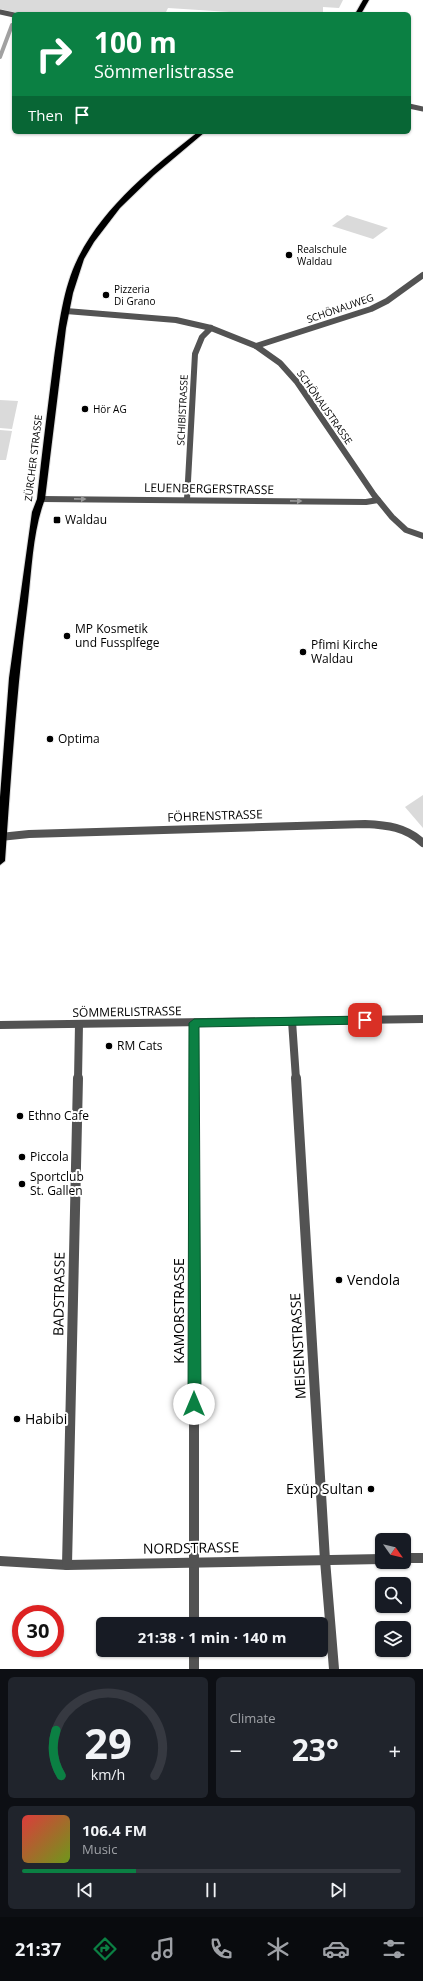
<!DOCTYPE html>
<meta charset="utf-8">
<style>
body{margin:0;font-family:"Open Sans",sans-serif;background:#20242c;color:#f1f3f6;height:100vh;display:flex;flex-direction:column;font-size:15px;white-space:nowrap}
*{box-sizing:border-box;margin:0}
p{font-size:13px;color:#9ea1a6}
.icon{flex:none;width:22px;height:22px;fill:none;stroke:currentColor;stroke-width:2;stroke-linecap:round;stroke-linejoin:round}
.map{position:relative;height:1669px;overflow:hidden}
.side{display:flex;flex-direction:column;gap:8px;padding:8px;background:#0d0f14;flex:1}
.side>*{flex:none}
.top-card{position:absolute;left:12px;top:12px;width:399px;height:122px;border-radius:6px;box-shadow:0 1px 3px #0004;background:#0b8043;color:#fff;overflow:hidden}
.needle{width:26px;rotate:124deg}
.controls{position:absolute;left:375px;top:1533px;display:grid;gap:8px}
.controls a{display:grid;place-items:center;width:36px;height:36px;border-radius:6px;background:#171b24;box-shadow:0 1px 3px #0004;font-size:20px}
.speed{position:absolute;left:12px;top:1605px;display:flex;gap:8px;font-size:20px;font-weight:700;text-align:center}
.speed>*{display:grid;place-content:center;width:52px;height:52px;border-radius:50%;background:#171b24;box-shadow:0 1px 3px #0004;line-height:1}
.speed .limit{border:6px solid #d22;background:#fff;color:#111}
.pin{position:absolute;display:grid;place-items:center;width:34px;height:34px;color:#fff;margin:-17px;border-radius:8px;box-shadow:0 2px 6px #0006}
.me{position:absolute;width:44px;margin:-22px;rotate:0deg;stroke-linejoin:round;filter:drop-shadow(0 0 3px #0008)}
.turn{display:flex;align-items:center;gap:14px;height:84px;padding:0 16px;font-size:18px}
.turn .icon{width:52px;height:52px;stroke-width:2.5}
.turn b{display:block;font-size:28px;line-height:34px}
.then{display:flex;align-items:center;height:38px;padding:0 16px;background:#0003;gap:8px;font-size:15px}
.big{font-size:30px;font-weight:700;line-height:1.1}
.side .tile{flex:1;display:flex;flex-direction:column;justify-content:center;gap:6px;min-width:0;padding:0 14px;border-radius:6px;background:#20242c}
.side .dial{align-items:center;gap:0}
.dial svg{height:104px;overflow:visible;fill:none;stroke:#363941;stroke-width:7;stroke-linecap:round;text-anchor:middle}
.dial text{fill:#f1f3f6;stroke:none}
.song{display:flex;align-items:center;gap:12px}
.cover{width:48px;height:48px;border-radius:6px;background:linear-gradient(135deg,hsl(0 70% 55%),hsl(80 70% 35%))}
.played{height:4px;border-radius:2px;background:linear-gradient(90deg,#0b8043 30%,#363941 30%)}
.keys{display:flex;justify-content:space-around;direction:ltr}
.heat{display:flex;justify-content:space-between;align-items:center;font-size:22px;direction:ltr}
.side .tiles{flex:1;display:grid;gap:8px;grid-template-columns:1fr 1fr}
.tile:last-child{grid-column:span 2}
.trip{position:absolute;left:96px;top:1617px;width:232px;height:40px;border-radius:6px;background:#171b24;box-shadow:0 1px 3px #0004;font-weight:700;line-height:40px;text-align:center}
.menu{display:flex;height:64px;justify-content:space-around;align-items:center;background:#090b0e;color:#9ea1a6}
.menu .icon{width:28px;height:28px}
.menu .on{color:#0b8043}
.menu b{font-size:18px;color:#f1f3f6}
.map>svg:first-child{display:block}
</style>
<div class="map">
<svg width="423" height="1669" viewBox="0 0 423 1669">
<rect width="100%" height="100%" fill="#fff"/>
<g fill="#dadada">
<polygon points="0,0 343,0 339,8 323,7 323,14 245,13 168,8 165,14 22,14 0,9"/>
<polygon points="347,215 388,228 373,239 332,226"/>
<polygon points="0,400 18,401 12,429 0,428"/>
<polygon points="0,430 12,431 6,460 0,460"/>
<polygon points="423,795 423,828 405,807"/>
</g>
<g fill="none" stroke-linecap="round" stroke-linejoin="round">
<polyline stroke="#a1a1a1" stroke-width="4" points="0,57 12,25"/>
<defs>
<g id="primary">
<polygon points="363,0 369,0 361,14 355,14"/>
<path d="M198 132H205L154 175 120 208 94 242 84 259 73 293 66 328 45 499C33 530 32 567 28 601 17 687 11 774 5 861L0 865V797L9 678 32 512 37 499C42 452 48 405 54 358 59 325 63 288 78 258 104 206 153 167 198 132Z"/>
</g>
</defs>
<use href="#primary" stroke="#dbdbdb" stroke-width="2"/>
<g stroke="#535353" stroke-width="5">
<polyline points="0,12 14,15"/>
<polyline points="409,106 423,109"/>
</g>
<g stroke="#535353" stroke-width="6">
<polyline points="256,346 371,309 387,301 423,275"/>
<polyline points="41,499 366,502 378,500"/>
<polyline points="187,499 195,354 202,337 211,328"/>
</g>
<g stroke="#535353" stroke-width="8">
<path d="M0 837 29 834 365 824C387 825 406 827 423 843"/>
<polyline points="292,1021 296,1079"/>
<polyline points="194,1023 194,1079"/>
<polyline points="0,1025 423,1019"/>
<polyline points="78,1079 79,1024"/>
</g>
<g stroke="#535353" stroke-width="10">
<polyline points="194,1078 194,1624"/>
<polyline points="296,1078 325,1560 334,1669"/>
<polyline points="404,1558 423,1558"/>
<polyline points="0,1561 67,1565 382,1559"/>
<polyline points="67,1565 78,1078"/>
<polyline points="194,1650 194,1669"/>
</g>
<polyline stroke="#535353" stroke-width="6" points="66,311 176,320 211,328 256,346 280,363 297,382 374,495 392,517 406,530 423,536"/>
<use href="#primary" fill="#000" fill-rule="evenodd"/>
</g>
<defs><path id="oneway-solid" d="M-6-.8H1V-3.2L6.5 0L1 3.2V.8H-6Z"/></defs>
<g fill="#989898">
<use href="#oneway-solid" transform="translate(80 499) rotate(1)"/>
<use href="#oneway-solid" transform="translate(296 501) rotate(1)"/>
</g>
<polygon fill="#0b8043" stroke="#07532c" points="365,1016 370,1020 365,1024 199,1027 201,1404 199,1408 194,1409 190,1408 188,1404 189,1023 194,1019"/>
<g fill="#000" stroke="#fff" stroke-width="1.5">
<circle cx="289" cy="255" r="4"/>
<circle cx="106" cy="295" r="4"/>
<circle cx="85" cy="409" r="4"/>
<rect x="53" y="516" width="8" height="8" rx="2"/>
<circle cx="67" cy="636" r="4"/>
<circle cx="303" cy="652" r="4"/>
<circle cx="50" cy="739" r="4"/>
<circle cx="109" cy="1046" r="4"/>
<circle cx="20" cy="1116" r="4"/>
<circle cx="22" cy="1157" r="4"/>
<circle cx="22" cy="1184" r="4"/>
<circle cx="339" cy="1280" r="4"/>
<circle cx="17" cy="1419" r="4"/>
<circle cx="371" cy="1489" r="4"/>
</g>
<g text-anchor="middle" stroke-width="4" stroke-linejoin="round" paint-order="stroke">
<g font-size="10" fill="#000" stroke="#fff" text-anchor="start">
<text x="297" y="253">Realschule<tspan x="297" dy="12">Waldau</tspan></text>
<text x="114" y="293">Pizzeria<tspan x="114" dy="12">Di Grano</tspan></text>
<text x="93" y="413">Hör AG</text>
</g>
<g font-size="10" fill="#000" stroke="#fff">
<text transform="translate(340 308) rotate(-19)" y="4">SCHÖNAUWEG</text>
<text transform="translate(325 407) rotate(55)" y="4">SCHÖNAUSTRASSE</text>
<text transform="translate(182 410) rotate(-87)" y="4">SCHIBISTRASSE</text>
<text transform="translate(33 458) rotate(-83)" y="4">ZÜRCHER STRASSE</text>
</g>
<g font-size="12" fill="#000" stroke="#fff">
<text transform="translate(209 489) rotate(1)" y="4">LEUENBERGERSTRASSE</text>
<text transform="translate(215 816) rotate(-2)" y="4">FÖHRENSTRASSE</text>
<text transform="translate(127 1012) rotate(-1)" y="4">SÖMMERLISTRASSE</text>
</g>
<g font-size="12" fill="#000" stroke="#fff" text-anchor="start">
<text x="65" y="524">Waldau</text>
<text x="75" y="633">MP Kosmetik<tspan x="75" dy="14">und Fussplfege</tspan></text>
<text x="311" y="649">Pfimi Kirche<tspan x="311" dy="14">Waldau</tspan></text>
<text x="58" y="743">Optima</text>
<text x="117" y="1050">RM Cats</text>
<text x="28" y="1120">Ethno Cafe</text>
<text x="30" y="1161">Piccola</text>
<text x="30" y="1181">Sportclub<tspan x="30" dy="14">St. Gallen</tspan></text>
</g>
<g font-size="14" fill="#000" stroke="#fff" text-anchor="start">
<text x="347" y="1285">Vendola</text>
<text x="25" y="1424">Habibi</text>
<text x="363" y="1494" text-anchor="end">Exüp Sultan</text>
</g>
<g font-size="14" fill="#000" stroke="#fff">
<text transform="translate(59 1294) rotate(-89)" y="5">BADSTRASSE</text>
<text transform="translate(179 1311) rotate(-90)" y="5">KAMORSTRASSE</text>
<text transform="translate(298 1346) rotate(-93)" y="5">MEISENSTRASSE</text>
<text transform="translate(191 1548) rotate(-1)" y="5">NORDSTRASSE</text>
</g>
</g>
</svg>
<div class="controls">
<a><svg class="needle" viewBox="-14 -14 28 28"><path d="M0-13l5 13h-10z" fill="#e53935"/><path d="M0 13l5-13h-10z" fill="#9ea1a6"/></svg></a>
<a><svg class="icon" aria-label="search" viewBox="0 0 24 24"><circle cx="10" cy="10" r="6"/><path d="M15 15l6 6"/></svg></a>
<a><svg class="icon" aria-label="layers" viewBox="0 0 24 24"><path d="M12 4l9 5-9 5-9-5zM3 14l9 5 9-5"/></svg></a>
</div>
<div class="speed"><div class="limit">30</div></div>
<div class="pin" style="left:365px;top:1020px;background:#d93025"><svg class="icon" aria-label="arrive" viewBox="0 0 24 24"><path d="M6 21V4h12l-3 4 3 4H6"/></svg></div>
<svg class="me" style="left:194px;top:1404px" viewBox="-20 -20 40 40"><circle r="19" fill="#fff"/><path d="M0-13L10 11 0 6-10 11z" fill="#0b8043"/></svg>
<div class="trip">21:38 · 1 min · 140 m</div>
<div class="top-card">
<div class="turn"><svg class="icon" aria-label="right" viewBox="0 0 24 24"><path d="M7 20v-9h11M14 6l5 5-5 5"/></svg><div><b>100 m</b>Sömmerlistrasse</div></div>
<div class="then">Then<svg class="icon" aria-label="arrive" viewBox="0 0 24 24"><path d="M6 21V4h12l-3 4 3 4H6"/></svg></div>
</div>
</div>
<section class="side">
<div class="tiles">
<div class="tile dial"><svg viewBox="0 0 100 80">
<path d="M14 69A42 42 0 1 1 86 69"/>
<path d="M14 69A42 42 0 0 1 10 34" stroke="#0b8043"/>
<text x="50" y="56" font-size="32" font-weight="700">29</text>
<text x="50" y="72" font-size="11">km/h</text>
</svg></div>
<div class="tile"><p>Climate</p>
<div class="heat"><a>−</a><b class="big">23°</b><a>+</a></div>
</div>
<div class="tile">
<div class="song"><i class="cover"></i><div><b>106.4 FM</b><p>Music</p></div></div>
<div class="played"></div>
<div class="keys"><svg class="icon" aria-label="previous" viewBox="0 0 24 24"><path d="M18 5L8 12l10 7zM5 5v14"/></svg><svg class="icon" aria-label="pause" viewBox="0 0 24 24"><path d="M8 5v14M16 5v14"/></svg><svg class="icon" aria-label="next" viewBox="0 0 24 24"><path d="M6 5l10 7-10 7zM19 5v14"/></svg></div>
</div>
</div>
</section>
<nav class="menu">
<b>21:37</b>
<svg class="icon on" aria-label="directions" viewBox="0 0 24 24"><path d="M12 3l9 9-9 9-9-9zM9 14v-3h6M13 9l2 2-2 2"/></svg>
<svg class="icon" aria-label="music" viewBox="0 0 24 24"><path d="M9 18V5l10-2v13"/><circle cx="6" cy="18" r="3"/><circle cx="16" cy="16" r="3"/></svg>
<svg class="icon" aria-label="phone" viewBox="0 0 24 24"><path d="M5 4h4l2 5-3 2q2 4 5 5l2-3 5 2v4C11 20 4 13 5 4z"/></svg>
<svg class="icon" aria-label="climate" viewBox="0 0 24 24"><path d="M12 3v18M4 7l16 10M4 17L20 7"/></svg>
<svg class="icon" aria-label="car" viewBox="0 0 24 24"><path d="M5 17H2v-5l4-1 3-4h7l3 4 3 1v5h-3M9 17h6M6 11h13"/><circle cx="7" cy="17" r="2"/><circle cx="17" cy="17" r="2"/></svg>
<svg class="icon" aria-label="filters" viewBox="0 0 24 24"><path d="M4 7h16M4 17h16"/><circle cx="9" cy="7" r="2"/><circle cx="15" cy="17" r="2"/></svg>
</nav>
